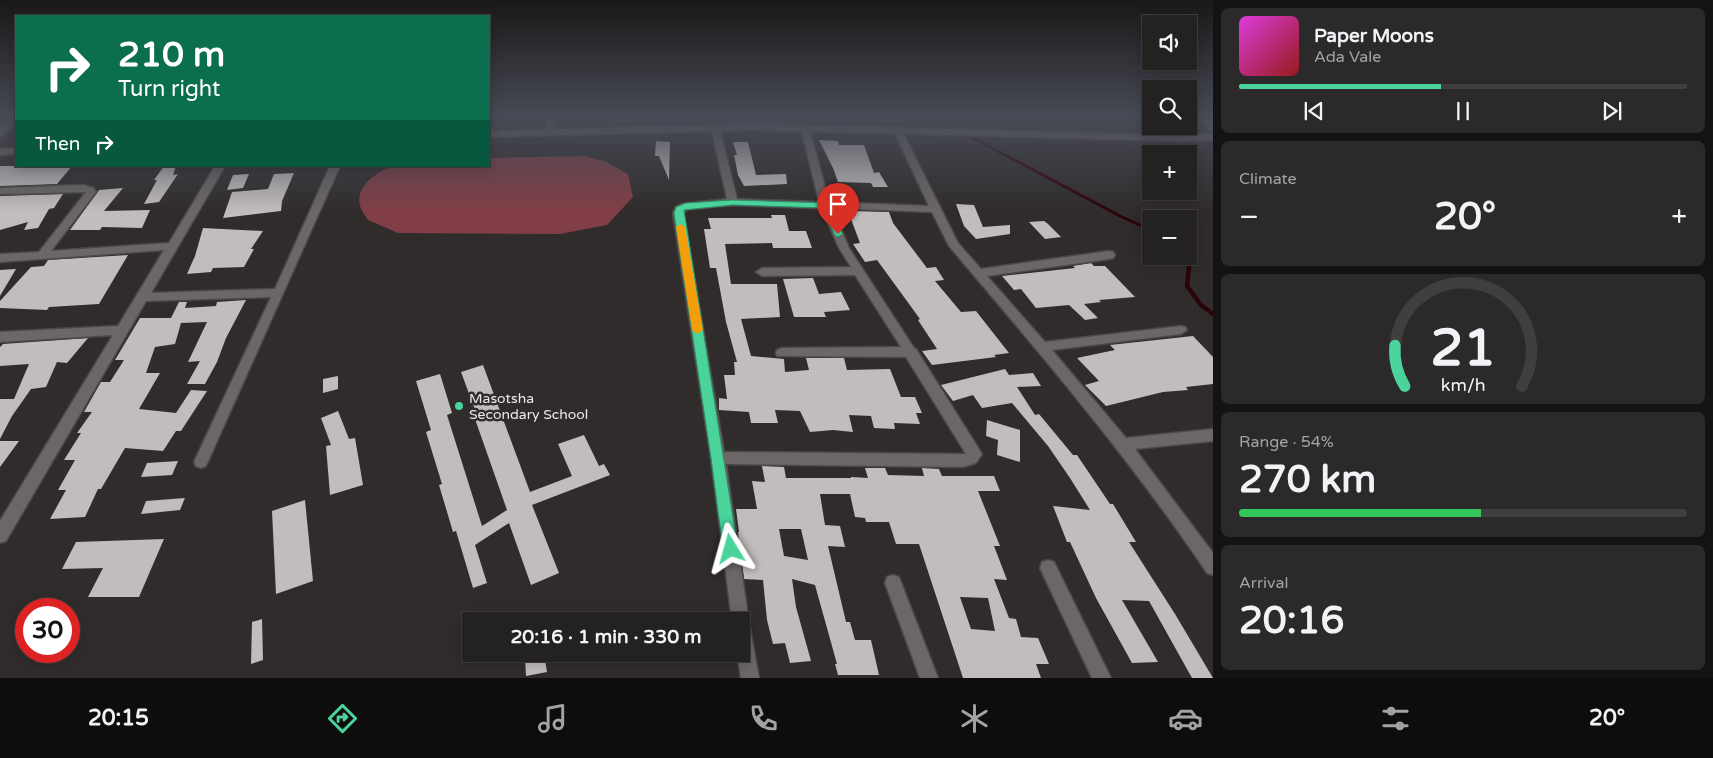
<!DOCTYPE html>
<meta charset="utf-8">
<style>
body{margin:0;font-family:"Varela Round",sans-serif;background:#2c292a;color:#f1f3f6;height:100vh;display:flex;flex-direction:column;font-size:19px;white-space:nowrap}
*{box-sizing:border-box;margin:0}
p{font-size:16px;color:#a3a3a5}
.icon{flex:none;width:28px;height:28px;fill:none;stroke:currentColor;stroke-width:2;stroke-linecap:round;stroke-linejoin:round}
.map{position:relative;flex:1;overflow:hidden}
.details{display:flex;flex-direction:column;gap:8px;padding:8px;background:#141212;width:500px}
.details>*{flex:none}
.guide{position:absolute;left:15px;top:15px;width:475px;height:152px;border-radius:0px;box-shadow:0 2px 12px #0003,0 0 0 1px #413e3f;background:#0b6e4f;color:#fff;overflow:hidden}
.buttons{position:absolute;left:1142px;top:15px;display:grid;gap:10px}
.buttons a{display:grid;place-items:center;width:55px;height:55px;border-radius:0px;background:#242121;box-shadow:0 2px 12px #0003,0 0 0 1px #413e3f;font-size:25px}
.speed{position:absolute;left:15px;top:598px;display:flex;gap:10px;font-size:25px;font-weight:700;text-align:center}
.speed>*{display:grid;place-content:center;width:65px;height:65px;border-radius:50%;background:#242121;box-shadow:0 2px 12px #0003,0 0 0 1px #413e3f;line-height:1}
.speed .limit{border:8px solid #d22;background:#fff;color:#111}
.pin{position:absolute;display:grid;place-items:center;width:42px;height:42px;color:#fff;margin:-51px -21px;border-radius:50% 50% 50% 0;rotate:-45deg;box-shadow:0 0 5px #0007}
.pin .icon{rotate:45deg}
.me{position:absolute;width:55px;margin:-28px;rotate:352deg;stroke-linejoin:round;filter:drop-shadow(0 0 4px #0008)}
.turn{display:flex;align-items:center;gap:18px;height:105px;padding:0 20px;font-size:22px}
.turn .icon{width:65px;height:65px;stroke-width:2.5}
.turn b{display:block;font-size:35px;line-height:42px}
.then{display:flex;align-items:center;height:48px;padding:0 20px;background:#0003;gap:10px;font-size:19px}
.big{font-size:38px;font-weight:800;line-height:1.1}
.details .widget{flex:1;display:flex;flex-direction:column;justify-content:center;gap:8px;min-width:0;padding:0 18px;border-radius:8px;background:#2c292a}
.details .dial{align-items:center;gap:0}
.dial svg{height:130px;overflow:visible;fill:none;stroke:#413e3f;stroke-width:7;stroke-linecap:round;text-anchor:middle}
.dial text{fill:#f1f3f6;stroke:none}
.song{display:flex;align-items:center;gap:15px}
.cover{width:60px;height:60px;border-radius:8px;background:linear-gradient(135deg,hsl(300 70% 55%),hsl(0 70% 35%))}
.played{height:5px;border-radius:2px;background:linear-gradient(90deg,#4ad49c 45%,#413e3f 45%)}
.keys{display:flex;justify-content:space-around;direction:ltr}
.heat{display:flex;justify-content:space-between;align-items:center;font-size:28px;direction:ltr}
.charge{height:8px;border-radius:4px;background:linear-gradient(90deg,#34c759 54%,#413e3f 0)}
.trip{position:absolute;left:462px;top:612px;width:288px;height:50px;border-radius:0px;background:#242121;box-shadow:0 2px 12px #0003,0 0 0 1px #413e3f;font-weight:800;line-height:50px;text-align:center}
.tab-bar{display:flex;height:80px;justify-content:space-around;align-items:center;background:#0e0d0d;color:#a3a3a5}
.tab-bar .icon{width:35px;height:35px}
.tab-bar .on{color:#4ad49c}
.tab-bar b{font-size:22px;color:#f1f3f6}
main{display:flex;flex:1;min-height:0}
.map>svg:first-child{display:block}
</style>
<main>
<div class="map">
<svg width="1213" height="678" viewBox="0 0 1213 678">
<rect width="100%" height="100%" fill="#302c2c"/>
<path fill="#813e47" d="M585 156 604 161 628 174 633 197 607 225 560 234 398 233 368 220C365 216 362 211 360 206 355 186 376 173 392 166H489V158Z"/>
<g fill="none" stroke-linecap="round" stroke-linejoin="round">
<g stroke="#2b030b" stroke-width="3">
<polyline points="973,138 1122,217 1151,230"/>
<polyline points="1186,256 1187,260"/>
</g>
<polyline stroke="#2b030b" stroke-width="4.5" points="1187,259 1189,268 1187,286 1201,305 1213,314"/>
</g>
<g fill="#c2bdbd" fill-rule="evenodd">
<polygon points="819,140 838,141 839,145 864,145 874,173 879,172 888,187 873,187 871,183 838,182 833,168"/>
<polygon points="656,141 670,142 669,180 659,156 655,156"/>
<polygon points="733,142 748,142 756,175 786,174 787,184 744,186 738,175 734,155 737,155"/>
<polygon points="0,166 72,166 57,184 0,186"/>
<polygon points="164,166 176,166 173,175 178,174 159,202 144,204 157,180 154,180"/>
<polygon points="294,173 282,201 281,211 223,218 232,192 268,189 274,174"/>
<polygon points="249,174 243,188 227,190 233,175"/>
<polygon points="123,188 104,211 150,210 142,228 102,227 100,230 70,230 99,190"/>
<polygon points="63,194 54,208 49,209 38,228 24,230 28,222 0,230 0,196"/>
<polygon points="956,204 974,205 983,227 1010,225 1010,234 976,239 964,226"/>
<polygon points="848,211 889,212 893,223 927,268 936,267 944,280 935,281 961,312 976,311 1009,353 994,355 996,357 932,365 922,351 937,349 918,320 920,319 877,260 865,262 853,244 860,243"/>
<polygon points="771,215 785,215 789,231 806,231 812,248 773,248 772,243 725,244 731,284 777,284 780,317 741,319 751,356 784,359 785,372 809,370 806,358 844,358 847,370 890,369 901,397 915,397 922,413 916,413 920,424 894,423 895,429 874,428 871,416 849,415 853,432 833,430 810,432 800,411 775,410 778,423 751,423 749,412 719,410 719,398 727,399 724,375 735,375 734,362 737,362 726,322 716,268 710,268 704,229 711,229 708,218 772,218"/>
<polygon points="1044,221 1048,224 1061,237 1045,239 1029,222"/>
<polygon points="203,228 263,231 251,249 254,249 244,267 213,268 211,272 187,274 195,256"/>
<polygon points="128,255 99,304 49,307 47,310 0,308 0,301 31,267 44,266 48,260"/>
<polygon points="1091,263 1094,266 1105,266 1135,297 1099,300 1101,302 1084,304 1098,318 1085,320 1069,305 1036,308 1021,289 1014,290 1002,276 1075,268 1073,266"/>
<polygon points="16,269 0,296 0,270"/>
<polygon points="813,278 819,294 841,292 850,310 824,312 826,317 794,317 783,279"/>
<polygon points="246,300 226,338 217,362 205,384 187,384 200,361 188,362 207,322 181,323 175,344 155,347 146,373 160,373 139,409 176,413 191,390 207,391 181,431 176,431 163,451 125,448 101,489 98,489 85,517 50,519 66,490 58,490 75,460 64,460 81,433 77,433 92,412 84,412 101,382 110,382 124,360 115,360 140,318 171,318 179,302 187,302 185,308 216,306 217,302"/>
<polygon points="1193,336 1213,357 1213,384 1186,387 1188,390 1163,392 1106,406 1085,385 1099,381 1077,358 1115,350 1110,345"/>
<polygon points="88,338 67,363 57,362 46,387 31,389 12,416 0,439 0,399 14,399 29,364 0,366 0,347 3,344"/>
<polygon points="483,365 530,492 572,476 558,444 584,435 599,466 604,464 610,475 532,505 559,573 531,585 509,523 475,545 487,583 473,588 456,531 453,532 439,485 442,484 426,432 431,430 416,381 440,374 452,413 447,415 482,526 507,510 475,419 478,418 461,372"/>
<polygon points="1005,369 1009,375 1033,373 1041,386 1017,387 1035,415 1039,414 1073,455 1077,455 1110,504 1113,504 1136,542 1129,542 1175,614 1213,678 1192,678 1149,601 1122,600 1158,662 1132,663 1096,598 1070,542 1067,542 1053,506 1090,510 1070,478 1048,446 1012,403 982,408 973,395 953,401 941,385"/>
<polygon points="338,376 338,389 323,393 323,379"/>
<polygon points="338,411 349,439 355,438 363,485 330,495 326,446 331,445 321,418"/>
<polygon points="987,420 1020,430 1020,462 997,455 998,440 986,436"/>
<polygon points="0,441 19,441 0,467"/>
<polygon points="178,461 172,475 141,477 147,463"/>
<path d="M762 466 784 467 786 478H851V477L868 478 865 468H885L888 475 924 476 922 468 939 469 942 476H994L1000 491H978L1000 546H994L1007 580 994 579 1009 618 1016 619 1021 637 1038 638 1049 664H1036L1041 678H963L919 544H896L889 522H866L865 518 855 517 850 494H820L825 525 840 526 845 547 828 546 846 622H850L855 640H871L879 675H838L835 664H837L815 585 792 579 796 607 811 661 790 663 785 643 773 644 767 620 763 580 744 579 738 532H739L736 509H757L752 481 765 482ZM779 529H801L808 560 784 556ZM960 597 988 598 995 631 971 629Z"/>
<polygon points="185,498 180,510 141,514 146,501"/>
<polygon points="305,500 313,581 276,594 272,511"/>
<polygon points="164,539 139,597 88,597 103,568 62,569 76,542"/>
<polygon points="262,619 263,660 251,664 252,622"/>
<polygon points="544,654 547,672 526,676 525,658"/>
</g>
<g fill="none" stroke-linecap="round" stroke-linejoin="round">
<defs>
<g id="minor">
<polygon points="12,117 16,117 16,123 0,137 0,129"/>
<polygon points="547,117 555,117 554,134 551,135 547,132"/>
<path d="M715 124 719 127 737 199 819 202 801 127 805 124 809 127 829 202 929 206 893 129 897 126 901 129 958 243 981 269 1109 251 1113 252 1115 255 1113 258 1109 259 987 276 1045 342 1181 326 1185 327 1187 330 1181 334 1052 350 1126 438 1213 429V441L1135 449 1213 553V575L1207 573C1129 457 1039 352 949 246L932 212 832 208 849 248 914 348 916 349 982 454 976 463 963 467 726 464 749 623 759 678H741L737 654H741V621H732L711 458 673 213 676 207 682 204 727 199 711 127ZM733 205 821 208 839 248 851 267 762 268 756 272 762 276 855 275 901 347 782 348 777 350 776 353 777 356 906 357 966 454 724 452 683 213 688 209Z"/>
<polygon points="215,166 225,166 151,293 275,289 330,166 340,166 206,466 201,468 196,466 194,462 271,297 146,301 6,541 0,543 0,521 113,335 0,342 0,332 118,326 164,250 0,262 0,254 39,252 86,192 0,194 0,188 83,185 93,188 96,192 51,251 169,243"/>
<polygon points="1048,560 1054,562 1111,678 1092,678 1040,568 1042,562"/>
<polygon points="893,575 899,577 938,678 920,678 885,583 887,577"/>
</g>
<g id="tertiary">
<polygon points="1195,117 1205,117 1213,124 1213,132"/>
<polygon points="756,124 1180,135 1213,134 1213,140 1180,141 756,130 489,137 489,131"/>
<polygon points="16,148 16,154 0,155 0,149"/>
</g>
</defs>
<use href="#minor" stroke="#4a4747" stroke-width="3"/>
<use href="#tertiary" stroke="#4a4747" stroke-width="3"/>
<use href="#minor" fill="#6b6667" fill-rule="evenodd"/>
<use href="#tertiary" fill="#6b6667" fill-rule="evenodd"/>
</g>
<linearGradient id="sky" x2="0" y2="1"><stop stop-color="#1a1818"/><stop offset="0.55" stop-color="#484b56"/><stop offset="1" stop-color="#484b56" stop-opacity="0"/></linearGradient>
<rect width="1213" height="212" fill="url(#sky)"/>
<polygon fill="#4ad49c" stroke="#308a65" points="733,200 829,203 843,234 838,237 835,236 822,208 733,205 684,210 738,549 736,554 731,556 725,554 723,549 711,458 674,213 676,207 686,203"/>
<polygon fill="#f59e0b" points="681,224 685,227 703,330 697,334 692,330 676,227"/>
<circle fill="#4ad49c" stroke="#302c2c" stroke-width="2" cx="459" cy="406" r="5"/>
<g text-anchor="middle" stroke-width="5" stroke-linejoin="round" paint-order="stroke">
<g font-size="14" fill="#eae8e8" stroke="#302c2c" text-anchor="start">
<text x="469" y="403">Masotsha<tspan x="469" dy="16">Secondary School</tspan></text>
</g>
</g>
</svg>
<div class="buttons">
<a><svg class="icon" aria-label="sound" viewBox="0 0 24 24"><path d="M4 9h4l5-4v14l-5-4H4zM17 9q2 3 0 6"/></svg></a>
<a><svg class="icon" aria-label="search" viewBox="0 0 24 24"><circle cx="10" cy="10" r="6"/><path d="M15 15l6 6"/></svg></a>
<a>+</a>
<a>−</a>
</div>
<div class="speed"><div class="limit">30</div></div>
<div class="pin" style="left:838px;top:234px;background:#d93025"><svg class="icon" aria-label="arrive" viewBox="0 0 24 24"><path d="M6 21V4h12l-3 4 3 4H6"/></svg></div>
<svg class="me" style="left:731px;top:549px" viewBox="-20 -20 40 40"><path d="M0-17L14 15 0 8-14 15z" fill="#4ad49c" stroke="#fff" stroke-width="4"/></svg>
<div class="trip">20:16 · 1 min · 330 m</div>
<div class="guide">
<div class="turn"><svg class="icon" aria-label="right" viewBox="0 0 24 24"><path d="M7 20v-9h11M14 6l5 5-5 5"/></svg><div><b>210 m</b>Turn right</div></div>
<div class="then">Then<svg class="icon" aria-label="right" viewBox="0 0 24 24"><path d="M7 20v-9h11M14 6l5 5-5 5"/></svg></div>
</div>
</div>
<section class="details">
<div class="widget">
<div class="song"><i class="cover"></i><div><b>Paper Moons</b><p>Ada Vale</p></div></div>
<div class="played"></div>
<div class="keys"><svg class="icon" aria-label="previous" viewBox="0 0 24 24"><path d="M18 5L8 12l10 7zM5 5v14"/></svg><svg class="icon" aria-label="pause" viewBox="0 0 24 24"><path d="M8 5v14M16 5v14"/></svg><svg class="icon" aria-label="next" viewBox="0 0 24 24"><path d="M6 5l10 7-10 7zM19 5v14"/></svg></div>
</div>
<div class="widget"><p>Climate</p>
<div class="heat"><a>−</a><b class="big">20°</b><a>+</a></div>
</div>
<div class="widget dial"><svg viewBox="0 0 100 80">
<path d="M14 69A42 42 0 1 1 86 69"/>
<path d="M14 69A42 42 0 0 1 8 44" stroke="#4ad49c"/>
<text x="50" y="56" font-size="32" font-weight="700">21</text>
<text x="50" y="72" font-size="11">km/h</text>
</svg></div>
<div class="widget"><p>Range · 54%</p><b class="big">270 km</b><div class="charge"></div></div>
<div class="widget"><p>Arrival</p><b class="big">20:16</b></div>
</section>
</main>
<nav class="tab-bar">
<b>20:15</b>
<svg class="icon on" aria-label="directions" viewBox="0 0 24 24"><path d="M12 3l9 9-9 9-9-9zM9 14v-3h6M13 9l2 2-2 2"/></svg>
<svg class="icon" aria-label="music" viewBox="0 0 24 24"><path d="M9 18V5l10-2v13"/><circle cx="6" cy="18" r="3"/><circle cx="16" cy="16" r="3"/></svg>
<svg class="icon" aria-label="phone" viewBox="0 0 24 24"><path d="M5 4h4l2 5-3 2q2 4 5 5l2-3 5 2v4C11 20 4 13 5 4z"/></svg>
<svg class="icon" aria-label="climate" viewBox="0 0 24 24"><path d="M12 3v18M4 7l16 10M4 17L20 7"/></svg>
<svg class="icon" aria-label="car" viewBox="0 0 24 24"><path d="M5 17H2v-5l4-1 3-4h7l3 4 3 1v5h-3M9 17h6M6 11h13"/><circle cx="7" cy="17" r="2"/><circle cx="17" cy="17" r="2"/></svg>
<svg class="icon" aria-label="filters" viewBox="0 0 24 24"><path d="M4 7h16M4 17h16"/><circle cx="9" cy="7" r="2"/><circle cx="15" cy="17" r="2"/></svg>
<b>20°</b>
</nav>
